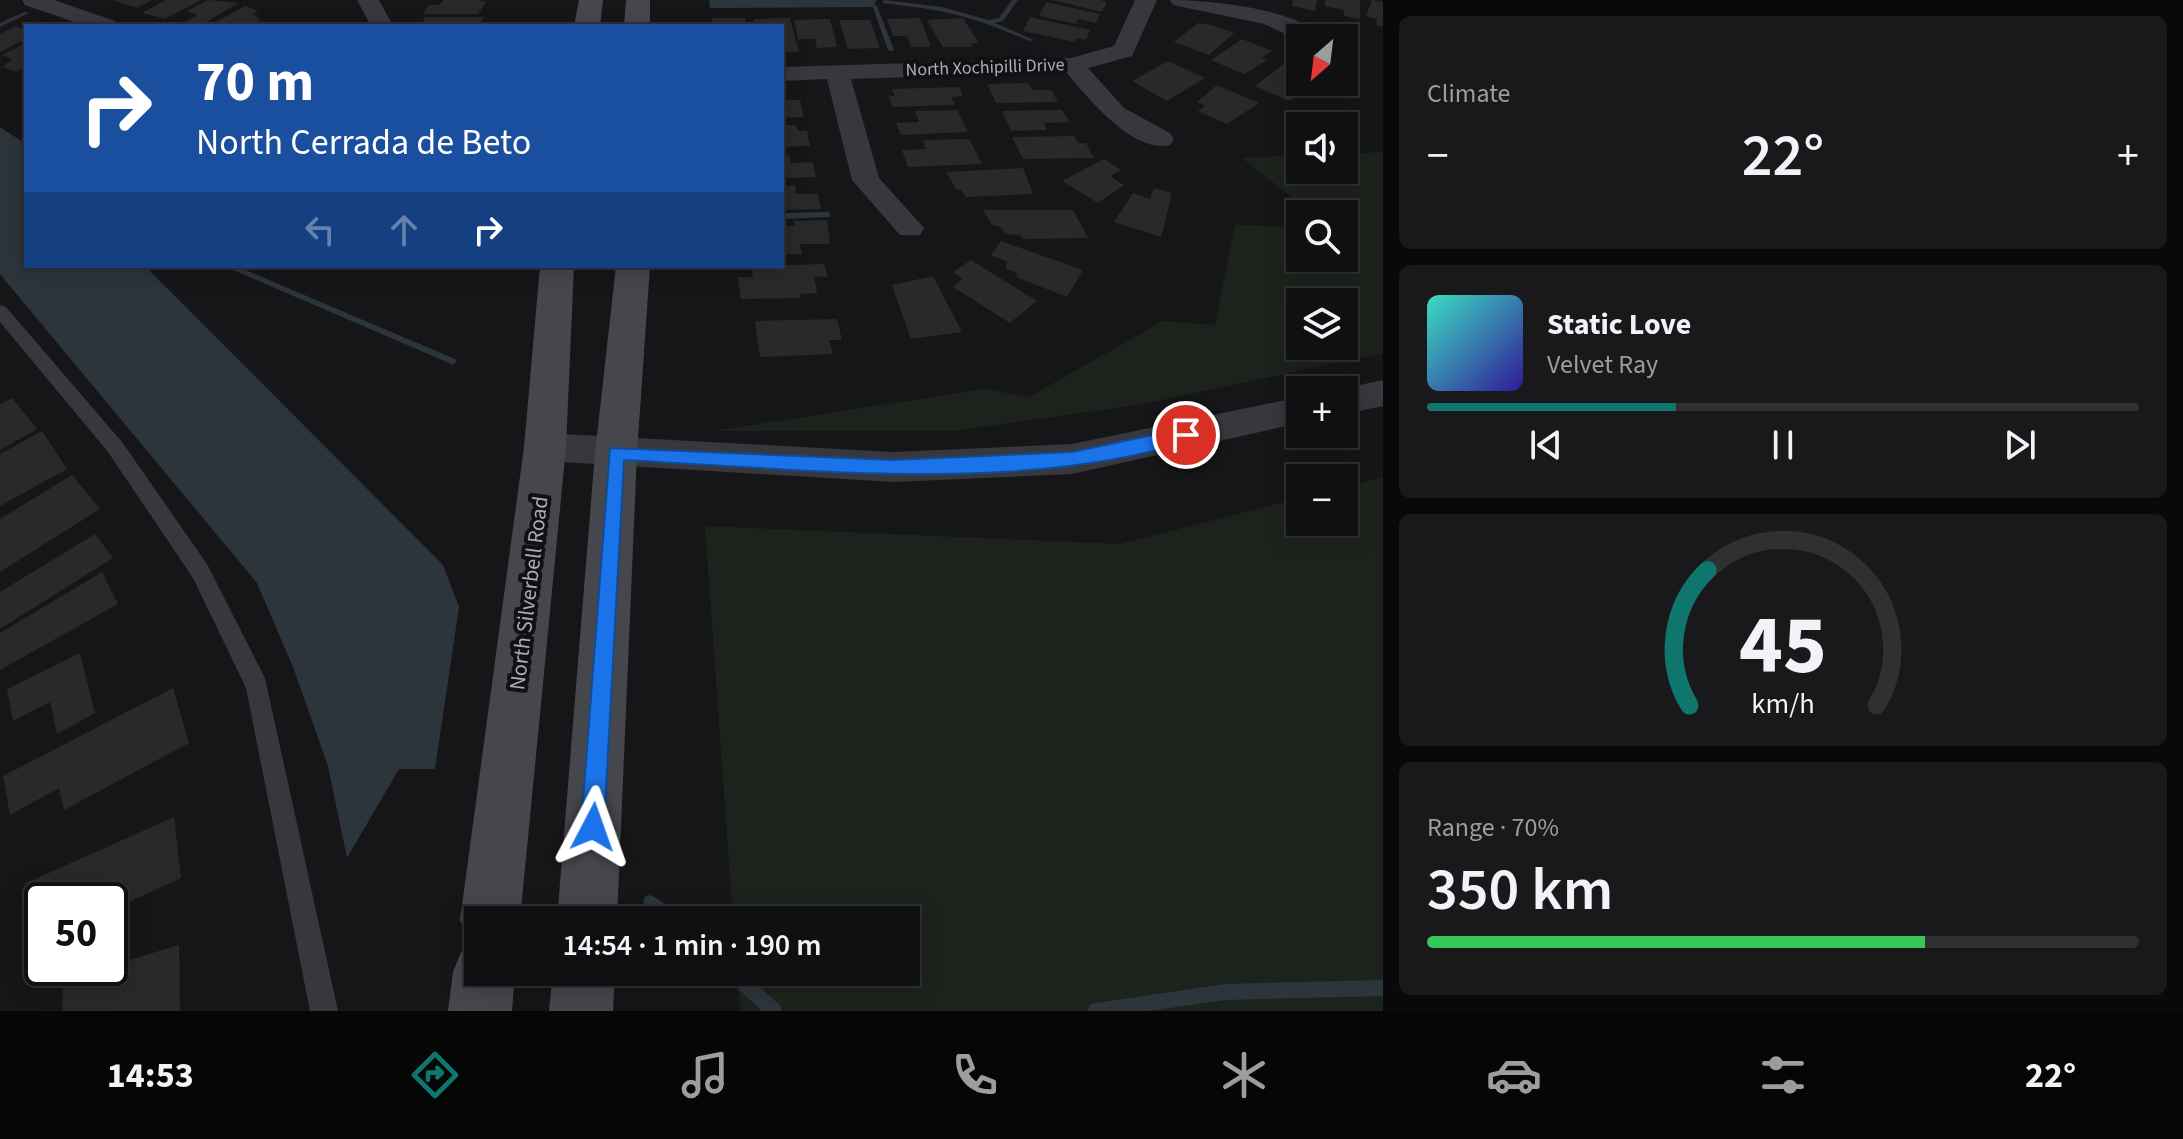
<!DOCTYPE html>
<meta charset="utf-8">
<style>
body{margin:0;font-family:"Source Sans 3",sans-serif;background:#19191b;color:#f1f3f6;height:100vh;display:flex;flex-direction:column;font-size:30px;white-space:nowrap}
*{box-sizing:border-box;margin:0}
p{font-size:26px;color:#9c9d9f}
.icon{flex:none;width:44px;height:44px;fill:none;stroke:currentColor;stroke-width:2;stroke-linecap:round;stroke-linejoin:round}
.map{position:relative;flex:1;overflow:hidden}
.panel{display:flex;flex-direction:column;gap:16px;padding:16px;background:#09090a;width:800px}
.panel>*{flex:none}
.hud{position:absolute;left:24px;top:24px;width:760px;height:244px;border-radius:0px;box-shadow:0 4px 20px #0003,0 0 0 2px #303032;background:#1a4fa0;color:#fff;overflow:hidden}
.needle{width:52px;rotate:208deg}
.buttons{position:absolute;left:1286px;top:24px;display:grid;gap:16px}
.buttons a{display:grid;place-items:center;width:72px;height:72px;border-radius:0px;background:#101012;box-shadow:0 4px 20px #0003,0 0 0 2px #303032;font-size:40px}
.speed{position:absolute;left:24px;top:882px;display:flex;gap:16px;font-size:40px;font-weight:700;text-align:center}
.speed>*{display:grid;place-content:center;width:104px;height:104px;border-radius:50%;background:#101012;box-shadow:0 4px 20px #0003,0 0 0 2px #303032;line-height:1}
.speed .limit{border:4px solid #111;border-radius:12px;background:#fff;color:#111}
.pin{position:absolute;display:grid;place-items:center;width:68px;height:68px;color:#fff;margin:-34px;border:4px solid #fff;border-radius:50%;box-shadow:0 2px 8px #0007}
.me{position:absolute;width:88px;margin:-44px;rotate:4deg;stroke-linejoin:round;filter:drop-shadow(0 0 6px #0008)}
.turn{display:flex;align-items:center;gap:28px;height:168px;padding:0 40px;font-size:36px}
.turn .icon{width:104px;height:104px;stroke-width:2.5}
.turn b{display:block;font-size:56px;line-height:68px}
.lanes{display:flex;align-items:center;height:76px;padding:0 40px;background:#0003;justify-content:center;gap:40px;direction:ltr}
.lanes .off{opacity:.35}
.big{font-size:60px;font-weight:600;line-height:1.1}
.panel .card{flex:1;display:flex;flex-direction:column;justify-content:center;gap:12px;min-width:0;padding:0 28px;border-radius:12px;background:#19191b}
.panel .dial{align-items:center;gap:0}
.dial svg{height:208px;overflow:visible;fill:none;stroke:#303032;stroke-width:7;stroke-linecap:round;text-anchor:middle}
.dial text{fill:#f1f3f6;stroke:none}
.song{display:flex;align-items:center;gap:24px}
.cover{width:96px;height:96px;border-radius:12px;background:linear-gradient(135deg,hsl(170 70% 55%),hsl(250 70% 35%))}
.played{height:8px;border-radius:4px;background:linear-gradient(90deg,#0f766e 35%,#303032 35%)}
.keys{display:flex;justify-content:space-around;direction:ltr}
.heat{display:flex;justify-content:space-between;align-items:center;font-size:44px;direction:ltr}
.charge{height:12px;border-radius:6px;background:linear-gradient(90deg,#34c759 70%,#303032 0)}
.trip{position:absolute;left:464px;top:906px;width:456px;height:80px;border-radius:0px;background:#101012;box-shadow:0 4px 20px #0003,0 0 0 2px #303032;font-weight:600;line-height:80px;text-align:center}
.menu{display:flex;height:128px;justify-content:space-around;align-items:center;background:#060607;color:#9c9d9f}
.menu .icon{width:56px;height:56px}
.menu .current{color:#0f766e}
.menu b{font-size:36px;color:#f1f3f6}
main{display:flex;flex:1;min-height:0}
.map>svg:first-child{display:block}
</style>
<main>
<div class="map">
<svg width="1383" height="1011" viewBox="0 0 1383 1011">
<rect width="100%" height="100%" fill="#161618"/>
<g fill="#1c231d" fill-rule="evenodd">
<path d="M1383 152V353L1138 405 952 431H714L984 389 1029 397 1163 321 1215 325 1235 225 1289 227 1295 200 1242 158 1300 155V170H1344V154ZM1300 214H1344V258H1300ZM1300 302H1344V346H1300Z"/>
<polygon points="1383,477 1383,1011 740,1011 737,972 906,972 906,920 733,920 705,526 1120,544 1300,498 1300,522 1344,522 1344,487"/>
</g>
<g fill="#2c353c">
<polygon points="709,0 876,0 874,7 710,8"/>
<polygon points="0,127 26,144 26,266 145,266 443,565 459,607 435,769 399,769 347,858 328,766 293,667 257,583 0,274"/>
</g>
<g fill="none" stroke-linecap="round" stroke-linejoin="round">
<g fill="#2c353c" fill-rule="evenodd">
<path d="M885 0 942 7 988 20 999 18 1012 0H1018L1003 21 995 23 1034 40 1029 41C1000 28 970 17 939 11 920 7 902 6 883 3V1Z"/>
<polygon points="872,5 877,6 894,50 893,51 888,50"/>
<polygon points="24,12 29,13 0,27 0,23"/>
<polygon points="827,212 830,213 830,217 782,219 782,213"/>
<polygon points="224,266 236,266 455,359 457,361 452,365 449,363"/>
<path d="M650 895C660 899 673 910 677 920H659L645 907 643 902 645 897Z"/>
<polygon points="722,972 742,972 780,1005 782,1011 762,1011 725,977"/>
<polygon points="1383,980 1383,996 1225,1000 1149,1011 1088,1011 1090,1005 1096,1003 1225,984"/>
</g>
</g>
<g fill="#29292c">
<polygon points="113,0 152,0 137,8"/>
<polygon points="166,0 201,0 165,19 142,13"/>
<polygon points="208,0 239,3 199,26 180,25 197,15 187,11"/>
<polygon points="444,0 478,0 486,2 478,14 423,14 429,5 439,5"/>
<polygon points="1052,0 1100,0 1107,2 1102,12"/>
<polygon points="1293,0 1317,0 1315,11 1292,6"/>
<polygon points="1325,0 1360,0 1360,19 1344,16 1344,10 1325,6"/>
<polygon points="1372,0 1383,2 1383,27 1376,25 1377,19 1366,16"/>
<polygon points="1046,2 1100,14 1096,23 1078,19 1076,24 1039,16"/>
<polygon points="245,6 259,11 253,13 260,20 251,26 208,26"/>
<polygon points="425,17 483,17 480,26 421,26"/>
<polygon points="1030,17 1090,30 1086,40 1076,38 1075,42 1023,31"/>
<polygon points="712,18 745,18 745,26 713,26"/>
<polygon points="790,18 799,52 782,52 782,26 756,26 754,19"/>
<polygon points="920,18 931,47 911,47 907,36 893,36 887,19"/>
<polygon points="963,18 979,43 971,43 973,47 943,47 927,20"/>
<polygon points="830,19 837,47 817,48 815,39 798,39 794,20"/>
<polygon points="839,20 870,20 880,48 848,49"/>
<polygon points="1198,23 1211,25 1234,33 1209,55 1174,42"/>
<polygon points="15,26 26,30 26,39 0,52 0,34"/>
<polygon points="1242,39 1272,51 1261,58 1268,60 1244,74 1211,60"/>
<polygon points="26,43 26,66 16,72 3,67 12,59 2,55"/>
<polygon points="1168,61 1205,78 1167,101 1132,81"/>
<polygon points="1286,62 1300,69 1300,82 1314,82 1289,101 1255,86"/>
<polygon points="1028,83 1032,90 1051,90 1058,102 996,103 987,84"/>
<polygon points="1217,85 1259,103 1227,124 1198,111 1205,106 1197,102"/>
<polygon points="959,87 963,96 951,97 955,105 893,107 888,96 895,96 892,89"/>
<polygon points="782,100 800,100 804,117 782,118"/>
<polygon points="957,110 968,132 901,135 896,123 919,122 915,111"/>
<polygon points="1062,110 1070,122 1044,123 1047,130 1011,131 1002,111"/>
<polygon points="782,125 796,125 798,131 807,131 810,146 782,147"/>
<polygon points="1074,136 1078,143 1086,143 1094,158 1023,159 1012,137"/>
<polygon points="969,139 982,164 908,167 902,150 926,149 923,140"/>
<polygon points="790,155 791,163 813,162 816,177 782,178 782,156"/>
<polygon points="1104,159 1121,170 1110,176 1124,185 1098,203 1062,181"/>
<polygon points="1023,168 1033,194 966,197 961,190 957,190 946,172"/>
<polygon points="795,185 796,194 818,194 821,209 782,210 782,186"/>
<polygon points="1154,188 1172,193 1161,237 1114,222 1133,193 1150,199"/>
<polygon points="983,210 1073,210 1088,238 1023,239 1020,235 1005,234 1001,227 992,225"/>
<polygon points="827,220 830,244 800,244 802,254 782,254 782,226 795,226 794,221"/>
<polygon points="1001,241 1083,270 1067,297 1016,277 1017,273 1006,269 1007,262 991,255"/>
<polygon points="971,260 1037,301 1010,323 953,287 962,279 953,272"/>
<polygon points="824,264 828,277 814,276 817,293 800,294 801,298 741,299 738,277 753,277 751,266"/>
<polygon points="933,276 962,332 911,339 892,285"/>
<polygon points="837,319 842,340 829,340 833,354 760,357 755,321"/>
<polygon points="12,398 37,429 0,450 0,404"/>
<polygon points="42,431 67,469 0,506 0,454"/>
<polygon points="72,475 100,509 0,572 0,519"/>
<polygon points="95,534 113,558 0,629 0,592"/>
<polygon points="102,572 118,604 0,670 0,633"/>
<polygon points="80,653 95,713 57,734 50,702 13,721 7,689"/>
<polygon points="173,688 189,743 64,810 59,788 10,815 3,776"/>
<polygon points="174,817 181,878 110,911 110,900 42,900 42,910 26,918 26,883"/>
<polygon points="179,945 180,1011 62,1011 63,980"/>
</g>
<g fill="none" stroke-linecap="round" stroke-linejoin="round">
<polygon fill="#37383d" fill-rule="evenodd" points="0,305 6,307 122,442 207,564 265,678 338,1011 310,1011 246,688 193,578 108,452 0,322"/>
<g fill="#37383d" fill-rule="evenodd">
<polygon points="22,0 54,0 115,21 118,26 86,26 25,5"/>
<polygon points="357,0 379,0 393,26 371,26"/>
<path d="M1135 0H1157L1132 56 1088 68 1124 108 1170 133 1174 139 1170 145C1133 154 1087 97 1066 72L851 79 879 178 924 228 920 235H900L852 180 827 79 782 81V67L1071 58 1114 46Z"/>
<path d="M1170 0C1206 0 1299 8 1322 38H1300V41L1264 24 1173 5Z"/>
<polygon points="1383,380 1383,406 1344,414 1344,390 1337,390"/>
<polygon points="1300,397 1300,423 1072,474 893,482 545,461 532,457 527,447 532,437 545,433 893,452 1072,444"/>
</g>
<g fill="#45474d" fill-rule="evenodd">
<polygon points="579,0 603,0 600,26 574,26"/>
<polygon points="626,0 650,0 650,26 624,26"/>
<polygon points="540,266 574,266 566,447 520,920 478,920 478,972 515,972 512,1011 448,1011 453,972 462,950 476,944 469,941 460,920 524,447"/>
<polygon points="616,266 650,266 637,453 617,920 557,920 595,453"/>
<polygon points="553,972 615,972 613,1011 549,1011"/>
</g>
</g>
<path fill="#1a73e8" stroke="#114b97" stroke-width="2" d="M1186 428 1192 430V440C1022 495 802 469 624 460L604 827 601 835 593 838 585 835 581 827 610 448 893 460 1072 452Z"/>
<g text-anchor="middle" stroke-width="8" stroke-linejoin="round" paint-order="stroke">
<g font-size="18" fill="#a8adb8" stroke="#111113">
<text transform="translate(985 67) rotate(-2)" y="6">North Xochipilli Drive</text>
</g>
<g font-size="22" fill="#a8adb8" stroke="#111113">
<text transform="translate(528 593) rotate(-83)" y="8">North Silverbell Road</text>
</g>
</g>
</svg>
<div class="buttons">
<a><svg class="needle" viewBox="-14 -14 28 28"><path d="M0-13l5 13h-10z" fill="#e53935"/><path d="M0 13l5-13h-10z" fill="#9c9d9f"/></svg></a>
<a><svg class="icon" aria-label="sound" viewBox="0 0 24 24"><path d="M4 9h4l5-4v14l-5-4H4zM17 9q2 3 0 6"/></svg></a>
<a><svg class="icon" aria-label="search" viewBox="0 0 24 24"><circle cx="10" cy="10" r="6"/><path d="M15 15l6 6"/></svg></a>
<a><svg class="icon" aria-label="layers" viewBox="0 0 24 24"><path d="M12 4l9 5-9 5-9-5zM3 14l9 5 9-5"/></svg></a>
<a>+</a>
<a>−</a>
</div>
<div class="speed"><div class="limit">50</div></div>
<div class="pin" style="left:1186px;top:435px;background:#d93025"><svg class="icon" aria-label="arrive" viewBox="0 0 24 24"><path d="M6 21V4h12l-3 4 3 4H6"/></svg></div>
<svg class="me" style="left:593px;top:827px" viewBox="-20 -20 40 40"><path d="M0-17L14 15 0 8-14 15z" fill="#1a73e8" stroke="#fff" stroke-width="4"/></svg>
<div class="trip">14:54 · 1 min · 190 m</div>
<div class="hud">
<div class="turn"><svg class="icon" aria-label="right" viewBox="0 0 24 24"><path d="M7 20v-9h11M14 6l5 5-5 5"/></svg><div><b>70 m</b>North Cerrada de Beto</div></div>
<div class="lanes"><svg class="icon off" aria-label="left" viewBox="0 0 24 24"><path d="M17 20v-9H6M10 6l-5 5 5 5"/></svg><svg class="icon off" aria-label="ahead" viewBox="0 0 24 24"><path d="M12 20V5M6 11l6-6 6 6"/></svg><svg class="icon" aria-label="right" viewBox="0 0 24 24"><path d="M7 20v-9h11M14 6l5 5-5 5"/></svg></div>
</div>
</div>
<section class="panel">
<div class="card"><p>Climate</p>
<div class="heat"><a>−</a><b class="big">22°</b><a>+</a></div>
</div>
<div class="card">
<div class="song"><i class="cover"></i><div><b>Static Love</b><p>Velvet Ray</p></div></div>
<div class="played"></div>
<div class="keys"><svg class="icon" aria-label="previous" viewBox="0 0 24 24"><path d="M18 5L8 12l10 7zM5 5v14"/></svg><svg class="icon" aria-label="pause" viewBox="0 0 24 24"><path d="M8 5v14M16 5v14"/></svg><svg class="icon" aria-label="next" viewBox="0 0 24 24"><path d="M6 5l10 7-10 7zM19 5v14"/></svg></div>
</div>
<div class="card dial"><svg viewBox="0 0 100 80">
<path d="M14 69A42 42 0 1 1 86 69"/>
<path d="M14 69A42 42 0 0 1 21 17" stroke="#0f766e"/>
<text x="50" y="56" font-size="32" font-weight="700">45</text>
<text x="50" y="72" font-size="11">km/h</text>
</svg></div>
<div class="card"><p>Range · 70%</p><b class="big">350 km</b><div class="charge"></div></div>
</section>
</main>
<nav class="menu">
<b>14:53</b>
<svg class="icon current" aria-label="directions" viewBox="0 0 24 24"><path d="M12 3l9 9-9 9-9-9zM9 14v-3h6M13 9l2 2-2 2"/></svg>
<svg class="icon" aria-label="music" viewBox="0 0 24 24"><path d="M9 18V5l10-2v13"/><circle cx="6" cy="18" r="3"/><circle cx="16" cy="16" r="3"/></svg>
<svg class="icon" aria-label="phone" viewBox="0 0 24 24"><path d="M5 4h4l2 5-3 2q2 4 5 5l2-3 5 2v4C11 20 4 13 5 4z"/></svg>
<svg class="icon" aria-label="climate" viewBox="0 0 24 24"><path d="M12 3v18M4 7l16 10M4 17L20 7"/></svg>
<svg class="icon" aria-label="car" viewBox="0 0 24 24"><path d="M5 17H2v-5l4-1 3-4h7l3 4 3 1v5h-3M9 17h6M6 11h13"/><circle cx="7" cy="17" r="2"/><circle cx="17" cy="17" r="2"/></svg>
<svg class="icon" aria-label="filters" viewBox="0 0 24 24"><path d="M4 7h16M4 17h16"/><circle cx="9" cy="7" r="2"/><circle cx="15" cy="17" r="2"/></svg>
<b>22°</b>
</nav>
